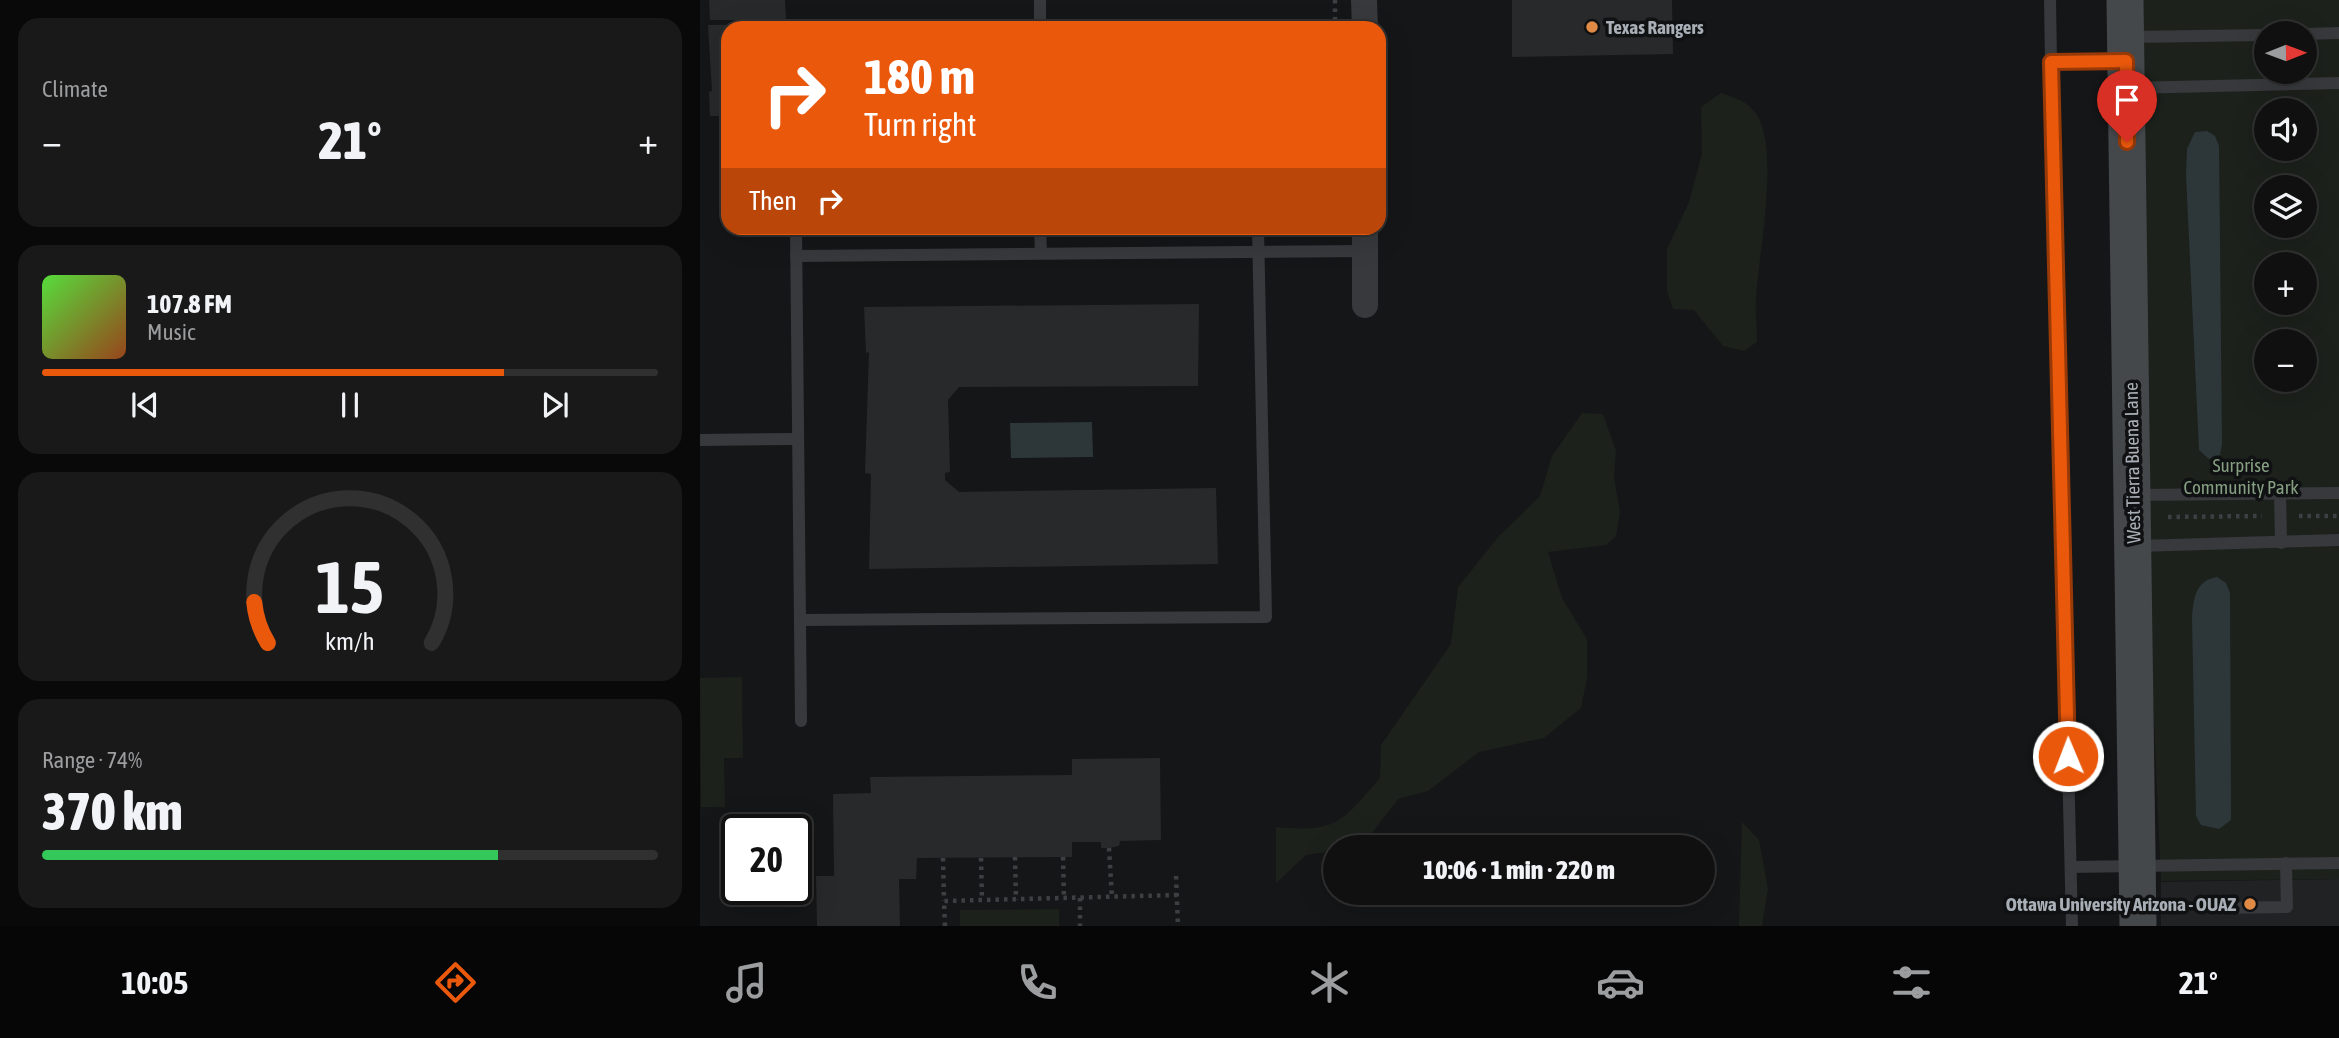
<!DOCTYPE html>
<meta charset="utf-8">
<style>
body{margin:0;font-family:"Asap Condensed",sans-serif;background:#19191a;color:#f1f3f6;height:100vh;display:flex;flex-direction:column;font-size:26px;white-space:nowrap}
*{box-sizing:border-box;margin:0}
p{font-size:23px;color:#9c9d9f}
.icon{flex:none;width:38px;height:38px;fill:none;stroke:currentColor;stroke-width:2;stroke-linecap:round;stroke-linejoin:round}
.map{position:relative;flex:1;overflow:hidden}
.details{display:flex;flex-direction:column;gap:18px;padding:18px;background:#090909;width:700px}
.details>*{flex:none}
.banner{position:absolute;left:21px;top:21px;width:665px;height:214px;border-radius:21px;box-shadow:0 7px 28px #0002,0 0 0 2px #303031;background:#ea580c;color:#fff;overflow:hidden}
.needle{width:46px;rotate:89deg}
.buttons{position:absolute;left:1554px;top:21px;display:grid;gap:14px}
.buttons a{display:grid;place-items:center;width:63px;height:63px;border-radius:50%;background:#101011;box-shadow:0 7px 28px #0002,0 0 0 2px #303031;font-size:35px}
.speed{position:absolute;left:21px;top:814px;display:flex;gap:14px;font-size:35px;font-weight:700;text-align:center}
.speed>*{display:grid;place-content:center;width:91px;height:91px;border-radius:50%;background:#101011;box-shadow:0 7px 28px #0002,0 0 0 2px #303031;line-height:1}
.speed .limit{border:4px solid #111;border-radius:10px;background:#fff;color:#111}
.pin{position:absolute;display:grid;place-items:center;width:60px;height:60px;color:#fff;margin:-72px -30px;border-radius:50% 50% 50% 0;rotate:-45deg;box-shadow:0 0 7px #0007}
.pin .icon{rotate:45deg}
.me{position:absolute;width:77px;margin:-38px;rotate:359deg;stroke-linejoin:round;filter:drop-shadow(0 0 5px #0008)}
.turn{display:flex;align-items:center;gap:24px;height:147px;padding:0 28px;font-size:32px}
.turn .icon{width:91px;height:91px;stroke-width:2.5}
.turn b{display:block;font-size:49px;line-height:60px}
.then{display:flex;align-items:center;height:66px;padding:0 28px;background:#0003;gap:14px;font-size:26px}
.big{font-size:52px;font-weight:800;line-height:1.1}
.details .tile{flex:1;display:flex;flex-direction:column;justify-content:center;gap:10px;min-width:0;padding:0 24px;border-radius:21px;background:#19191a}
.details .dial{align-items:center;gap:0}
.dial svg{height:182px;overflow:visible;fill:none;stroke:#303031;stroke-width:7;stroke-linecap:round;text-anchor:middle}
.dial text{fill:#f1f3f6;stroke:none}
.song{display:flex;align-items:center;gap:21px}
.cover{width:84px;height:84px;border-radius:10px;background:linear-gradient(135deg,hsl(110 70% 55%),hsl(20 70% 35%))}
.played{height:7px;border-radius:4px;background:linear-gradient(90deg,#ea580c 75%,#303031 75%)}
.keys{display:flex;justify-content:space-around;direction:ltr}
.heat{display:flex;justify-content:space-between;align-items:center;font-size:38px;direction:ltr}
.charge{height:10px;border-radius:5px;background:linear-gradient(90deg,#34c759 74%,#303031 0)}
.trip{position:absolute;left:623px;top:835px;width:392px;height:70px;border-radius:35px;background:#101011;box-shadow:0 7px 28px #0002,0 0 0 2px #303031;font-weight:800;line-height:70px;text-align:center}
.tab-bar{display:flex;height:112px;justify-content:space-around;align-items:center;background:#060607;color:#9c9d9f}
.tab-bar .icon{width:49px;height:49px}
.tab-bar .current{color:#ea580c}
.tab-bar b{font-size:32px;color:#f1f3f6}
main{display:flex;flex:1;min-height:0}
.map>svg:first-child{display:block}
</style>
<main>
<section class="details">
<div class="tile"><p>Climate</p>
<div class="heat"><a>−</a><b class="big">21°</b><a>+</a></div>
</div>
<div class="tile">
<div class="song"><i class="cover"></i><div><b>107.8 FM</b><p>Music</p></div></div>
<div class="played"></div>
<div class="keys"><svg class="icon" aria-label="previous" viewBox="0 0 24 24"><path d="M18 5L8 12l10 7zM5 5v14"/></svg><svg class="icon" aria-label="pause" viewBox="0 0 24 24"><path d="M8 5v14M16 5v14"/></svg><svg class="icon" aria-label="next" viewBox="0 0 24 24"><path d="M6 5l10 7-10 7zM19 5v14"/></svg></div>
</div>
<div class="tile dial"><svg viewBox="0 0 100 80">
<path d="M14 69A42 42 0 1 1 86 69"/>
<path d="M14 69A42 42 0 0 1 8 51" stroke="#ea580c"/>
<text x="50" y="56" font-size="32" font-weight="700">15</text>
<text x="50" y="72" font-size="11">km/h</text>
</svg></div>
<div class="tile"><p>Range · 74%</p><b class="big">370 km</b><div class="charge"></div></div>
</section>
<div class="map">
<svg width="1639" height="926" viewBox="0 0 1639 926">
<rect width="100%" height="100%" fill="#151617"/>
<polygon fill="#212224" points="1639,879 1639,926 1461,926 1461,882"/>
<g fill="#1c211c" fill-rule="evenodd">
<path d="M1438 0H1639V879L1461 881 1442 454ZM1566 33H1605V72H1566ZM1566 110H1605V149H1566ZM1566 187H1605V226H1566ZM1566 264H1605V303H1566ZM1566 341H1605V380H1566Z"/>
<path d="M1021 93C1033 97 1045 100 1054 111 1082 144 1058 256 1056 299 1055 313 1057 328 1057 342L1044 351 1023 346 994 310 973 309 967 291V249L989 202 1002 154 1001 107Z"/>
<path d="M882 413 903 414 916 451 914 477 920 512 916 536 906 545 848 552 862 598 887 639V678L881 708 844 738 779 752 728 791 698 799 666 841 652 847H635V851L606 855 576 883V827C638 833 641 822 680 778L681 745 751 644 758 587 799 536 840 496 852 456Z"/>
<polygon points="42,677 43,758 24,758 25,807 1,807 0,678"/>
<polygon points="1042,822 1059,840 1068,889 1062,926 1039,926"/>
<polygon points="359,909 359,926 260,926 260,910"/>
</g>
<g fill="#2d373a">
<polygon points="1507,131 1515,136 1519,146 1522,444 1520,455 1509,459 1499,450 1486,175 1487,149 1495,132"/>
<polygon points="392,422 393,457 311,458 310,423"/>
<path d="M1517 577 1526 583 1530 593 1531 820 1519 829 1501 825 1496 816 1492 617C1494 598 1495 581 1517 577Z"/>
</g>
<g fill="#28292b">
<polygon points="9,0 85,0 86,20 10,20"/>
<polygon points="812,0 972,0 973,54 812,57"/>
<polygon points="84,24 88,28 28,28 28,116 10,116 9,92 12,91 8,25"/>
<polygon points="499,304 498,386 259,387 248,400 250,472 245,473 245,480 259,492 516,488 518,564 169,569 171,474 165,473 169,352 166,353 164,307"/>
<polygon points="460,758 461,840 420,841 419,846 409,848 401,848 401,842 372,842 372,857 217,858 216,879 199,879 200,926 117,926 116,876 134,876 133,794 171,793 170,777 372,775 372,759"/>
</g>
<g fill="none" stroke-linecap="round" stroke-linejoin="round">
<g stroke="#3d4042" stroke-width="4.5" stroke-dasharray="3.5 5" stroke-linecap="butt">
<polyline points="635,0 635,28"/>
<polyline points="1599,516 1639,516"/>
<polyline points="1468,517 1562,516"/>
<polyline points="409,848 412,898"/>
<polyline points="315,857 316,900"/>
<polyline points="363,857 364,898"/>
<polyline points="243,858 244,901"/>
<polyline points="281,858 282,900"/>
<polyline points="476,876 478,926"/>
<polyline points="380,898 380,926"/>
<polyline points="245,926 244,901 477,895"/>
</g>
<g stroke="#37393c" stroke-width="12">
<polyline points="1350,0 1351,62 1425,61"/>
<polyline points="340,28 340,0"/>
<polyline points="1605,34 1639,33"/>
<polyline points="1430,37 1566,35"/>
<polyline points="1351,62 1372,926"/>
<polyline points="1430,88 1639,83"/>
<polyline points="96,228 101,721"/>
<polyline points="340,228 341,253"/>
<polyline points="96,256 665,251"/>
<polyline points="0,440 97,439"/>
<polyline points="1580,493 1581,543"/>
<polyline points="1436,495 1639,493"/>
<polyline points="1437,546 1639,540"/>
<polyline points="102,620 566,617 558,228"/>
<polyline points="1371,867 1639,863"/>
<polyline points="1518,908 1587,907 1586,863"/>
</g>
<g stroke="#37393c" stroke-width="26">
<polyline points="664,0 665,28"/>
<polyline points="665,228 665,305"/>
</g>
<polyline stroke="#45484b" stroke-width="37" points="1425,0 1438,926"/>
</g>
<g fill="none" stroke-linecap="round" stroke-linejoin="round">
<defs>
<polyline id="route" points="1368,756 1351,62 1426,61 1427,142"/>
</defs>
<use href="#route" stroke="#983908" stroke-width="18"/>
<use href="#route" stroke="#ea580c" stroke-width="12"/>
</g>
<g fill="#df8b45" stroke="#101112" stroke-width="2.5">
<circle cx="892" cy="27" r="7"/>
<circle cx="1550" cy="904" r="7"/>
</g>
<g text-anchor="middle" stroke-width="7" stroke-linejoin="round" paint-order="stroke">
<g font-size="19" font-weight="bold" fill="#a9afb6" stroke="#101112" text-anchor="start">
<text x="906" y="34">Texas Rangers</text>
<text x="1536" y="911" text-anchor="end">Ottawa University Arizona - OUAZ</text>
</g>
<g font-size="19" fill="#a9afb6" stroke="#101112">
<text transform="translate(1432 463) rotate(-91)" y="7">West Tierra Buena Lane</text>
</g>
<g font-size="19" fill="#869f82" stroke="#101112">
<text x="1541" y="472">Surprise<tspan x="1541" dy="22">Community Park</tspan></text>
</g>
</g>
</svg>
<div class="buttons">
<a><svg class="needle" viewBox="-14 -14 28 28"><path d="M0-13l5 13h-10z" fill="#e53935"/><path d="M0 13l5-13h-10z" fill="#9c9d9f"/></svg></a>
<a><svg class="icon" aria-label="sound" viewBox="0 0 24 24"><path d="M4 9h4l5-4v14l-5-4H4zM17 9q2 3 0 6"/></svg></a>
<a><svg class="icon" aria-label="layers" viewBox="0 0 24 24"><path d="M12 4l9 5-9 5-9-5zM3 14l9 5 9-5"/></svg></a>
<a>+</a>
<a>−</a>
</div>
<div class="speed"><div class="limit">20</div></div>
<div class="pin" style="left:1427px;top:142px;background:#d93025"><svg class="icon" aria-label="arrive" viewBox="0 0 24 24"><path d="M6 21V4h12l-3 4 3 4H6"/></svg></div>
<svg class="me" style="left:1368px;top:756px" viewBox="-20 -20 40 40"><circle r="17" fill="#ea580c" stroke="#fff" stroke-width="3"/><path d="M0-11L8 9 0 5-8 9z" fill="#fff"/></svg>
<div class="trip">10:06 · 1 min · 220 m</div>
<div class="banner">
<div class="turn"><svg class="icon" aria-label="right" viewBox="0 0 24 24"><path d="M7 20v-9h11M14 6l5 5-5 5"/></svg><div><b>180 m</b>Turn right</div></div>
<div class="then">Then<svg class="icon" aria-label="right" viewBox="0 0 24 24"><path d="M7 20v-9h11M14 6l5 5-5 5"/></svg></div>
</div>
</div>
</main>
<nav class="tab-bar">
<b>10:05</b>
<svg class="icon current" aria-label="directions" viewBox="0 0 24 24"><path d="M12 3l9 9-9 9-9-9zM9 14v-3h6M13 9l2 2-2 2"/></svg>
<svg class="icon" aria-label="music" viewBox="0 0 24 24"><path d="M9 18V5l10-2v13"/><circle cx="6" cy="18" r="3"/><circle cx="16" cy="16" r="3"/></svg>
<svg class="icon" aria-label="phone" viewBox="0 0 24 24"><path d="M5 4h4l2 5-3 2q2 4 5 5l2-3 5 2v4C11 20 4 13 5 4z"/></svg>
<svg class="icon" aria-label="climate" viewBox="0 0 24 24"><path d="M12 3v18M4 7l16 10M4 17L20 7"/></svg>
<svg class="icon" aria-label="car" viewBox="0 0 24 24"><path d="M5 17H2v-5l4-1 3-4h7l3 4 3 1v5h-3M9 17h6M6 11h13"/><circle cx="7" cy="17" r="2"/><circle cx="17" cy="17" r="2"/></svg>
<svg class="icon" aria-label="filters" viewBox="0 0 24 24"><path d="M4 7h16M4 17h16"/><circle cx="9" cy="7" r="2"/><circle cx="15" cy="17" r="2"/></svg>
<b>21°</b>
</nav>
